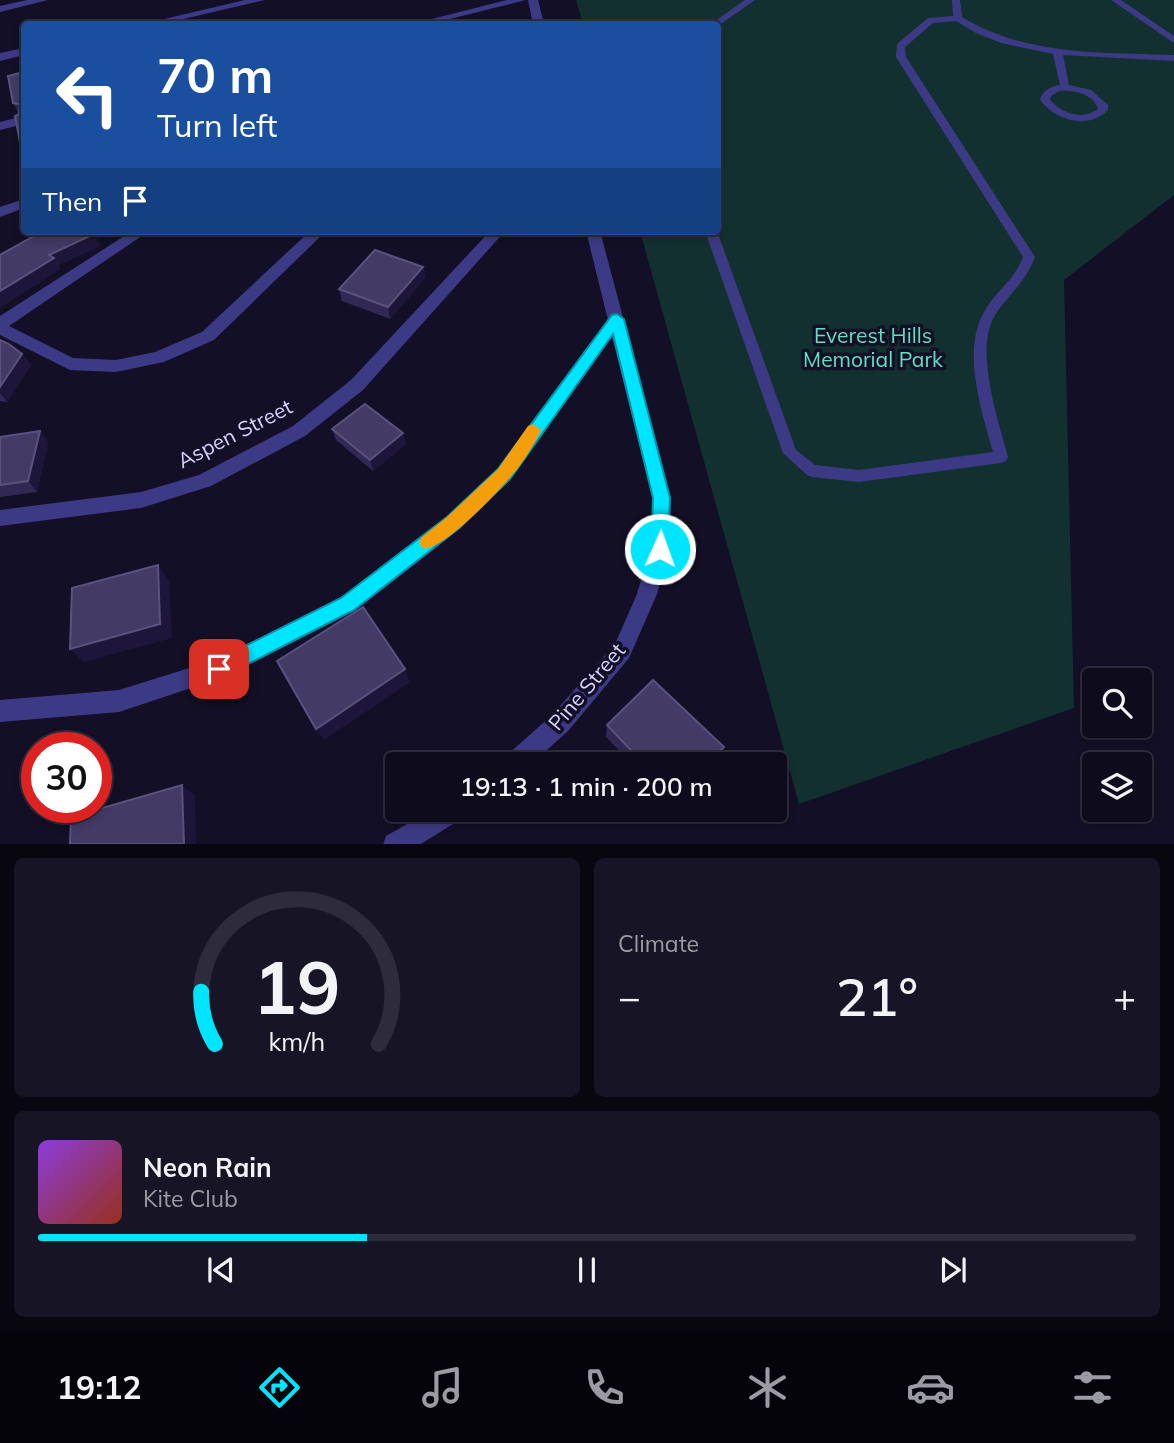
<!DOCTYPE html>
<meta charset="utf-8">
<style>
body{margin:0;font-family:Mulish,sans-serif;background:#171425;color:#f1f3f6;height:100vh;display:flex;flex-direction:column;font-size:26px;white-space:nowrap}
*{box-sizing:border-box;margin:0}
p{font-size:23px;color:#9b9ba3}
.icon{flex:none;width:38px;height:38px;fill:none;stroke:currentColor;stroke-width:2;stroke-linecap:round;stroke-linejoin:round}
.map{position:relative;height:844px;overflow:hidden}
.sheet{display:flex;flex-direction:column;gap:14px;padding:14px;background:#08060f;flex:1}
.sheet>*{flex:none}
.banner{position:absolute;left:21px;top:21px;width:700px;height:214px;border-radius:7px;box-shadow:0 4px 10px #0003,0 0 0 2px #2e2b3b;background:#1a4fa0;color:#fff;overflow:hidden}
.buttons{position:absolute;left:1082px;top:668px;display:grid;gap:14px}
.buttons a{display:grid;place-items:center;width:70px;height:70px;border-radius:7px;background:#0e0b1c;box-shadow:0 4px 10px #0003,0 0 0 2px #2e2b3b;font-size:35px}
.speed{position:absolute;left:21px;top:732px;display:flex;gap:14px;font-size:35px;font-weight:700;text-align:center}
.speed>*{display:grid;place-content:center;width:91px;height:91px;border-radius:50%;background:#0e0b1c;box-shadow:0 4px 10px #0003,0 0 0 2px #2e2b3b;line-height:1}
.speed .limit{border:10px solid #d22;background:#fff;color:#111}
.pin{position:absolute;display:grid;place-items:center;width:60px;height:60px;color:#fff;margin:-30px;border-radius:14px;box-shadow:0 4px 10px #0006}
.me{position:absolute;width:77px;margin:-38px;rotate:2deg;stroke-linejoin:round;filter:drop-shadow(0 0 5px #0008)}
.turn{display:flex;align-items:center;gap:24px;height:147px;padding:0 21px;font-size:32px}
.turn .icon{width:91px;height:91px;stroke-width:2.5}
.turn b{display:block;font-size:49px;line-height:60px}
.then{display:flex;align-items:center;height:66px;padding:0 21px;background:#0003;gap:14px;font-size:26px}
.big{font-size:52px;font-weight:600;line-height:1.1}
.sheet .tile{flex:1;display:flex;flex-direction:column;justify-content:center;gap:10px;min-width:0;padding:0 24px;border-radius:10px;background:#171425}
.sheet .dial{align-items:center;gap:0}
.dial svg{height:182px;overflow:visible;fill:none;stroke:#2e2b3b;stroke-width:7;stroke-linecap:round;text-anchor:middle}
.dial text{fill:#f1f3f6;stroke:none}
.song{display:flex;align-items:center;gap:21px}
.cover{width:84px;height:84px;border-radius:10px;background:linear-gradient(135deg,hsl(270 70% 55%),hsl(10 70% 35%))}
.played{height:7px;border-radius:4px;background:linear-gradient(90deg,#00e5ff 30%,#2e2b3b 30%)}
.keys{display:flex;justify-content:space-around;direction:ltr}
.heat{display:flex;justify-content:space-between;align-items:center;font-size:38px;direction:ltr}
.sheet .tiles{flex:1;display:grid;gap:14px;grid-template-columns:1fr 1fr}
.tile:last-child{grid-column:span 2}
.trip{position:absolute;left:385px;top:752px;width:402px;height:70px;border-radius:7px;background:#0e0b1c;box-shadow:0 4px 10px #0003,0 0 0 2px #2e2b3b;font-weight:600;line-height:70px;text-align:center}
.dock{display:flex;height:112px;justify-content:space-around;align-items:center;background:#06040b;color:#9b9ba3}
.dock .icon{width:49px;height:49px}
.dock .active{color:#00e5ff}
.dock b{font-size:32px;color:#f1f3f6}
.map>svg:first-child{display:block}
</style>
<div class="map">
<svg width="1174" height="845" viewBox="0 0 1174 845">
<rect width="100%" height="100%" fill="#130f26"/>
<polygon fill="#12302f" points="576,0 1174,0 1174,195 1064,280 1074,708 799,804 640,231 718,231 718,24 583,24"/>
<g fill="none" stroke-linecap="round" stroke-linejoin="round">
<g fill="#3d3a85" fill-rule="evenodd">
<polygon points="745,0 755,0 718,26 711,24"/>
<path d="M952 0H960L962 17C1026 56 1101 52 1174 55V61L1063 55 1069 85 1091 90 1108 105V110C1088 130 1056 121 1040 100 1042 91 1051 86 1060 85L1053 54 1001 43 976 33 956 21 933 23 905 47 906 57 1035 257C1024 285 1010 292 995 315 974 349 998 420 1008 457L1006 461 1001 463 859 482 812 477 807 475 783 453 705 231H717L796 450 815 465 859 470 993 452C982 413 962 352 983 314 994 292 1013 283 1023 257L896 57 897 44 928 18 953 16ZM1059 91C1073 90 1093 93 1098 109 1082 121 1062 113 1050 100L1051 96Z"/>
<polygon points="1111,0 1121,0 1174,36 1174,43"/>
</g>
<g fill="#3d3a85" fill-rule="evenodd">
<polygon points="27,0 48,0 0,12 0,6"/>
<polygon points="245,0 265,0 162,24 143,24"/>
<polygon points="507,0 526,0 430,24 412,24"/>
<polygon points="528,0 538,0 544,24 533,24"/>
<polygon points="24,48 24,55 0,61 0,53"/>
<polygon points="24,116 24,124 0,130 0,122"/>
<polygon points="24,199 24,208 0,217 0,207"/>
<polygon points="132,231 149,231 9,326 73,358 116,360 155,352 202,332 310,231 326,231 214,340 164,362 116,372 70,370 0,335 0,316"/>
<polygon points="490,231 505,231 363,390 305,436 211,486 141,508 0,526 0,510 141,492 199,475 293,426 351,380"/>
<polygon points="586,231 600,231 671,498 670,549 657,594 629,658 568,731 530,765 502,765 505,757 552,715 615,644 637,594 650,549 653,498 612,337 510,479 460,529 355,611 227,676 119,712 0,722 0,700 119,690 215,660 341,597 446,517 498,469 608,320"/>
<polygon points="432,810 467,810 463,818 419,845 383,845 386,836"/>
</g>
</g>
<g fill="#312854">
<polygon points="24,72 19,114 13,103"/>
<polygon points="423,267 425,278 390,319 342,301 339,289"/>
<polygon points="0,340 22,354 31,365 7,402 0,401"/>
<polygon points="332,429 406,444 373,471 336,440"/>
<polygon points="40,431 48,442 37,492 0,497 0,437"/>
<polygon points="607,725 724,747 720,758 713,765 633,765 606,737"/>
</g>
<g fill="#1d163a">
<polygon points="24,141 24,150 20,142"/>
<polygon points="90,231 101,231 104,235 96,239 101,246 59,265 61,269 0,308 0,291 49,255"/>
<polygon points="423,267 425,278 390,319 388,307"/>
<polygon points="22,354 31,365 7,402 0,393 0,387"/>
<polygon points="40,431 48,442 37,492 28,481"/>
<polygon points="403,433 406,444 373,471 370,460"/>
<polygon points="158,565 169,580 172,638 84,662 70,649"/>
<polygon points="405,669 410,682 324,740 316,729"/>
<polygon points="724,747 720,758 713,765 707,765"/>
<polygon points="182,785 195,795 196,844 184,844"/>
</g>
<g fill="#433a66" stroke="#5a527e" stroke-width="2">
<polygon points="24,72 24,141 20,142 15,116 19,114 20,104 13,103 8,76"/>
<polygon points="43,231 91,231 94,234 49,255 54,258 0,291 0,255"/>
<polygon points="375,250 423,267 388,307 339,289"/>
<polygon points="0,340 9,344 22,354 0,387"/>
<polygon points="365,404 403,433 370,460 332,429"/>
<polygon points="40,431 28,481 0,485 0,437"/>
<polygon points="158,565 160,624 70,649 72,588"/>
<polygon points="363,607 405,669 316,729 277,661"/>
<polygon points="653,680 724,747 707,765 645,765 607,725"/>
<polygon points="182,785 184,844 70,844 71,817"/>
</g>
<polygon fill="#00e5ff" stroke="#0095a6" stroke-width="2" points="617,314 624,319 670,498 668,549 666,555 660,557 653,555 651,549 653,498 613,334 510,479 459,528 354,610 226,675 219,678 213,675 210,669 213,662 341,598 447,517 498,469 612,315"/>
<path fill="#f59e0b" d="M533 424 541 430C533 447 521 466 508 480 495 495 439 554 422 548L419 542 422 537 447 517 498 469 528 426Z"/>
<g text-anchor="middle" stroke-width="7" stroke-linejoin="round" paint-order="stroke">
<g font-size="21" fill="#5fe0c0" stroke="#130f26">
<text x="873" y="343">Everest Hills<tspan x="873" dy="24">Memorial Park</tspan></text>
</g>
<g font-size="21" fill="#d9d4ff" stroke="#130f26">
<text transform="translate(235 434) rotate(-27)" y="7">Aspen Street</text>
<text transform="translate(587 687) rotate(-50)" y="7">Pine Street</text>
</g>
</g>
</svg>
<div class="buttons">
<a><svg class="icon" aria-label="search" viewBox="0 0 24 24"><circle cx="10" cy="10" r="6"/><path d="M15 15l6 6"/></svg></a>
<a><svg class="icon" aria-label="layers" viewBox="0 0 24 24"><path d="M12 4l9 5-9 5-9-5zM3 14l9 5 9-5"/></svg></a>
</div>
<div class="speed"><div class="limit">30</div></div>
<div class="pin" style="left:219px;top:669px;background:#d93025"><svg class="icon" aria-label="arrive" viewBox="0 0 24 24"><path d="M6 21V4h12l-3 4 3 4H6"/></svg></div>
<svg class="me" style="left:660px;top:549px" viewBox="-20 -20 40 40"><circle r="17" fill="#00e5ff" stroke="#fff" stroke-width="3"/><path d="M0-11L8 9 0 5-8 9z" fill="#fff"/></svg>
<div class="trip">19:13 · 1 min · 200 m</div>
<div class="banner">
<div class="turn"><svg class="icon" aria-label="left" viewBox="0 0 24 24"><path d="M17 20v-9H6M10 6l-5 5 5 5"/></svg><div><b>70 m</b>Turn left</div></div>
<div class="then">Then<svg class="icon" aria-label="arrive" viewBox="0 0 24 24"><path d="M6 21V4h12l-3 4 3 4H6"/></svg></div>
</div>
</div>
<section class="sheet">
<div class="tiles">
<div class="tile dial"><svg viewBox="0 0 100 80">
<path d="M14 69A42 42 0 1 1 86 69"/>
<path d="M14 69A42 42 0 0 1 8 46" stroke="#00e5ff"/>
<text x="50" y="56" font-size="32" font-weight="700">19</text>
<text x="50" y="72" font-size="11">km/h</text>
</svg></div>
<div class="tile"><p>Climate</p>
<div class="heat"><a>−</a><b class="big">21°</b><a>+</a></div>
</div>
<div class="tile">
<div class="song"><i class="cover"></i><div><b>Neon Rain</b><p>Kite Club</p></div></div>
<div class="played"></div>
<div class="keys"><svg class="icon" aria-label="previous" viewBox="0 0 24 24"><path d="M18 5L8 12l10 7zM5 5v14"/></svg><svg class="icon" aria-label="pause" viewBox="0 0 24 24"><path d="M8 5v14M16 5v14"/></svg><svg class="icon" aria-label="next" viewBox="0 0 24 24"><path d="M6 5l10 7-10 7zM19 5v14"/></svg></div>
</div>
</div>
</section>
<nav class="dock">
<b>19:12</b>
<svg class="icon active" aria-label="directions" viewBox="0 0 24 24"><path d="M12 3l9 9-9 9-9-9zM9 14v-3h6M13 9l2 2-2 2"/></svg>
<svg class="icon" aria-label="music" viewBox="0 0 24 24"><path d="M9 18V5l10-2v13"/><circle cx="6" cy="18" r="3"/><circle cx="16" cy="16" r="3"/></svg>
<svg class="icon" aria-label="phone" viewBox="0 0 24 24"><path d="M5 4h4l2 5-3 2q2 4 5 5l2-3 5 2v4C11 20 4 13 5 4z"/></svg>
<svg class="icon" aria-label="climate" viewBox="0 0 24 24"><path d="M12 3v18M4 7l16 10M4 17L20 7"/></svg>
<svg class="icon" aria-label="car" viewBox="0 0 24 24"><path d="M5 17H2v-5l4-1 3-4h7l3 4 3 1v5h-3M9 17h6M6 11h13"/><circle cx="7" cy="17" r="2"/><circle cx="17" cy="17" r="2"/></svg>
<svg class="icon" aria-label="filters" viewBox="0 0 24 24"><path d="M4 7h16M4 17h16"/><circle cx="9" cy="7" r="2"/><circle cx="15" cy="17" r="2"/></svg>
</nav>
